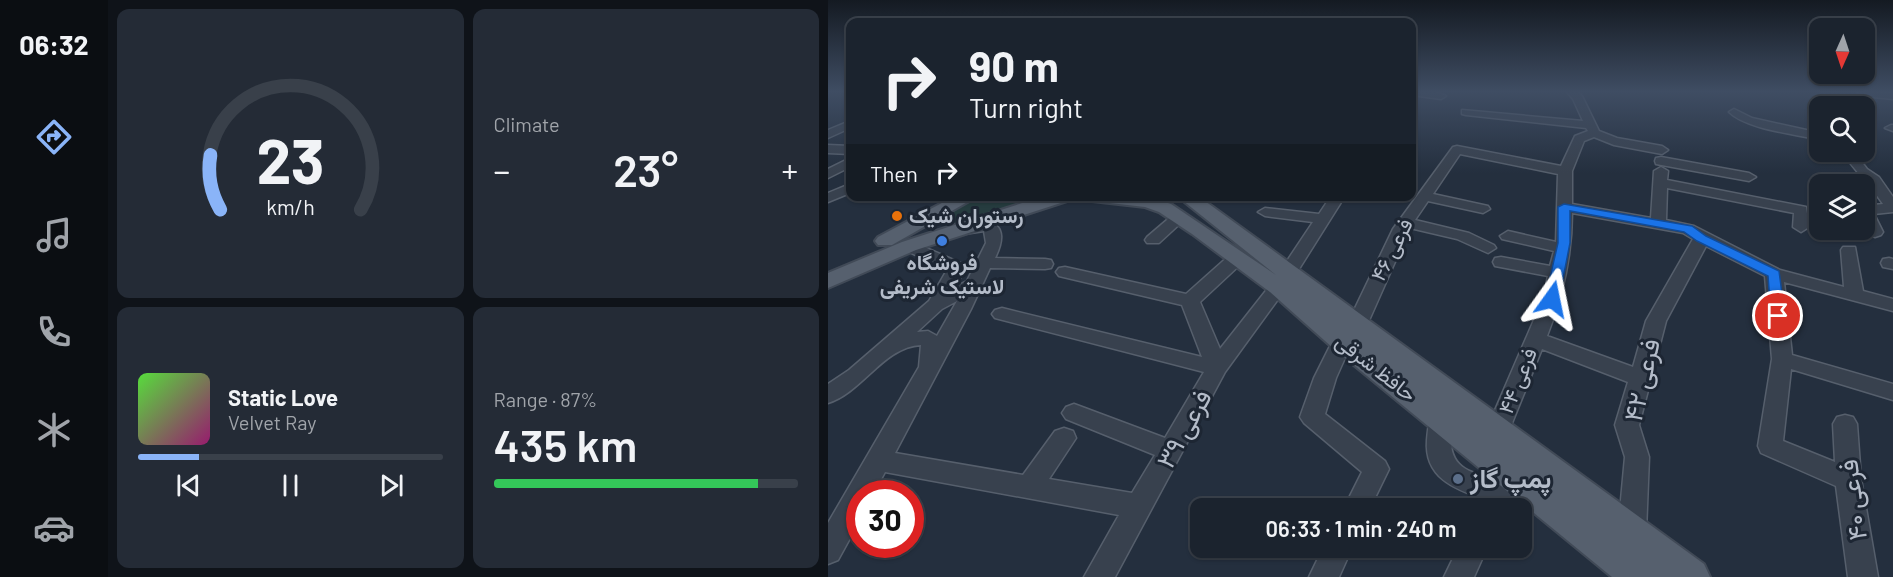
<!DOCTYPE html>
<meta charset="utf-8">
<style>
body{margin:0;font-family:Barlow,Vazirmatn,sans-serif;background:#242b36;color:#f1f3f6;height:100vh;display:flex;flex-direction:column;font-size:22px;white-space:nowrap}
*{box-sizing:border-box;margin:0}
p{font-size:20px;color:#a0a4aa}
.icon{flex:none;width:33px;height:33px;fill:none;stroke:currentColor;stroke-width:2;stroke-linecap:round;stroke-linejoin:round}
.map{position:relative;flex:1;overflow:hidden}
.side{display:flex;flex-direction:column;gap:9px;padding:9px;background:#0f1319;width:720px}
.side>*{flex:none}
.banner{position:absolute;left:18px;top:18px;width:570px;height:183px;border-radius:12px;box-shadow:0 2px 4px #0004,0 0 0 2px #39404a;background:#1b232e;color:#f1f3f6;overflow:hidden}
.needle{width:39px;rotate:183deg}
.fabs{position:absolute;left:981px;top:18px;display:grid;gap:12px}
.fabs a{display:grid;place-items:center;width:66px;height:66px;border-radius:12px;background:#1b232e;box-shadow:0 2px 4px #0004,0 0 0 2px #39404a;font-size:30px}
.speed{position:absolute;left:18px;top:480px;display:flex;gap:12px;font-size:30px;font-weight:700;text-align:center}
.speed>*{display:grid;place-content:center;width:78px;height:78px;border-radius:50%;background:#1b232e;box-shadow:0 2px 4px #0004,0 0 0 2px #39404a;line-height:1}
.speed .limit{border:9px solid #d22;background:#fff;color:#111}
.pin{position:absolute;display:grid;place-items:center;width:51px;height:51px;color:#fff;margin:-26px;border:3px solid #fff;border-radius:50%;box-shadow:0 2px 6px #0007}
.me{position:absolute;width:66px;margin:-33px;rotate:12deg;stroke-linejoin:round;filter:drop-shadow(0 0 4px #0008)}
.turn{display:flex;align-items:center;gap:21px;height:126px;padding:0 24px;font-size:27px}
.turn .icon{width:78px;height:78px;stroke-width:2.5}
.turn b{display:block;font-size:42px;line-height:51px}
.then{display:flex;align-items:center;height:57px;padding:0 24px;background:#0003;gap:12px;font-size:22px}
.big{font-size:45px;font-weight:600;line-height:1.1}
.side .widget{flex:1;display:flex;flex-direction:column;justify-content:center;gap:9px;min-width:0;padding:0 21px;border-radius:12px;background:#242b36}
.side .dial{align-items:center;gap:0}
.dial svg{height:156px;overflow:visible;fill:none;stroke:#39404a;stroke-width:7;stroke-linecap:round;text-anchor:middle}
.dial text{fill:#f1f3f6;stroke:none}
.song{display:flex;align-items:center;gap:18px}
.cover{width:72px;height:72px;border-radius:9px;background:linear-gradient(135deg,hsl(110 70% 55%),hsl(320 70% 35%))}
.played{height:6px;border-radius:3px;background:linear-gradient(90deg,#8ab4f8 20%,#39404a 20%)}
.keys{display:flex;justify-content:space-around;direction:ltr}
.heat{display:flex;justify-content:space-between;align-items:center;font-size:33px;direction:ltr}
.charge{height:9px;border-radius:4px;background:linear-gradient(90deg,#34c759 87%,#39404a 0)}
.side .tiles{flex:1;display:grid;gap:9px;grid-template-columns:repeat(2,1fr)}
.trip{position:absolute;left:362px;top:498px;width:342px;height:60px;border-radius:12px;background:#1b232e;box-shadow:0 2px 4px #0004,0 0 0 2px #39404a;font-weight:600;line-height:60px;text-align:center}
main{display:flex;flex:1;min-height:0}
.tab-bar{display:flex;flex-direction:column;width:108px;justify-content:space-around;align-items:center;background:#0b0e12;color:#a0a4aa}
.tab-bar .icon{width:42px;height:42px}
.tab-bar .active{color:#8ab4f8}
.tab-bar b{font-size:27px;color:#f1f3f6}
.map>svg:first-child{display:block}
</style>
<main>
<nav class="tab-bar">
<b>06:32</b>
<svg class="icon active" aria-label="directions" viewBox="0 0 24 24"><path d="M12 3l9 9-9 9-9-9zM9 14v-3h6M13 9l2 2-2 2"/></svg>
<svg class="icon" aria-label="music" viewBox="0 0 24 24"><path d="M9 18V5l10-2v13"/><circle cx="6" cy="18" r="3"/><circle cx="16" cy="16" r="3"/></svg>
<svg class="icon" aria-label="phone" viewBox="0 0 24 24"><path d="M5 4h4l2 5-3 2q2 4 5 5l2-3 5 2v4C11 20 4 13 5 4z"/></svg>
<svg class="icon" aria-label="climate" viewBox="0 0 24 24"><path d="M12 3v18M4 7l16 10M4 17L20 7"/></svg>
<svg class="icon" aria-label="car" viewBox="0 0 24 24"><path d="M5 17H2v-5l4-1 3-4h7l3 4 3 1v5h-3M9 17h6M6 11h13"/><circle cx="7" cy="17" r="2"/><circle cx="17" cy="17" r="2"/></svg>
</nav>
<section class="side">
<div class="tiles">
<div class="widget dial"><svg viewBox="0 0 100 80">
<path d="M14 69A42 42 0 1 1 86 69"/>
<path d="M14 69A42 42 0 0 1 9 41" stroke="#8ab4f8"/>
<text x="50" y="56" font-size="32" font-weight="700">23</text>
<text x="50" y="72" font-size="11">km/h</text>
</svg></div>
<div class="widget"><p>Climate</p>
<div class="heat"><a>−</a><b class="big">23°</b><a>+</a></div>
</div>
<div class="widget">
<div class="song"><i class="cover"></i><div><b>Static Love</b><p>Velvet Ray</p></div></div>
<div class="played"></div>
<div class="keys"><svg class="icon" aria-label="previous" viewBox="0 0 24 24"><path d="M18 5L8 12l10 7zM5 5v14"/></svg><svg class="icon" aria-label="pause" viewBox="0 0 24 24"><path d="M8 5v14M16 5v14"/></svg><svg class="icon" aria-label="next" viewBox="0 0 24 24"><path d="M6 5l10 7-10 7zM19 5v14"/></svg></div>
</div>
<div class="widget"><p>Range · 87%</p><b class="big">435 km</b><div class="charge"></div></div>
</div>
</section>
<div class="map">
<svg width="1065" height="577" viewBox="0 0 1065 577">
<rect width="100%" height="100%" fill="#242f3e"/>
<polygon fill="#263c3f" points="149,197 200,197 216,201 121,230 124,225 121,221 111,220"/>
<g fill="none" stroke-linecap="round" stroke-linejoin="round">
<defs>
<g id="minor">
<polygon points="584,92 608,92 618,96 613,99 584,95"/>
<path d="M739 92H750L754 96 771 131 789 138 834 146 840 150 834 154 786 145 766 137 756 141 744 171V204L823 218 826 171 833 167 840 171 839 180 978 207 981 227 973 232 965 227 966 213 839 188 838 220 866 226 952 270 1016 287 1013 250 1015 247H1027L1035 291 1065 299V311L956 282 964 355 1065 384V400L963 369 955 441 1007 462 1005 424 1009 417 1017 415 1025 417 1029 424 1033 479 1050 577H1020L1008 486 933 453 930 446 944 359 937 276 878 246 838 321 811 425 821 457 818 532 814 541 804 545 794 541 790 532 797 457 787 425 800 382 714 349 678 438 670 440 662 438 658 431 715 299 720 276 667 266 665 262 667 258 673 257 722 266 726 251 674 239 672 236 680 231 728 242 730 174 632 154 605 194 660 206 662 209 655 213 600 201 587 220 641 233 666 245 668 248 660 253 629 239 582 228 539 325 536 329 529 331 522 329 519 325 565 229 625 147 629 146 733 166 747 136 760 131 758 128 638 115 634 114V110L755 121 745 99ZM744 213 855 233 865 239 818 321 805 367 719 336C735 296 744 256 744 213Z"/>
<polygon points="1030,92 1065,93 1065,99 1035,96"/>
<path d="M906 109 924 118 992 133V140C967 134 918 129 901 112Z"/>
<polygon points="22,121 22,128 0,138 0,130"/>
<polygon points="1063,125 1065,125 1065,131 1057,128"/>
<polygon points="0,145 22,146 22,154 0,153"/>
<path d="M1014 152H1026L1039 169 1051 177 1065 197V212L1046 214 1055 232 1053 235 1047 237C1033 233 1036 217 1036 206L1055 204C1042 185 1027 171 1014 152Z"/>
<polygon points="833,157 921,173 928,177 921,181 828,164 827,161 828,158"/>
<polygon points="22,158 22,167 0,178 0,169"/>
<polygon points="22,184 22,193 0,202 0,193"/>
<polygon points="503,196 517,196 466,277 454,277 451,273 485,222 437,216 430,212 437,208 491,214"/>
<polygon points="351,212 356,214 359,217 356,220 331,243 319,243 317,240 319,237 346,214"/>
<path d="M159 221C179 226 174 244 167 258L217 259 223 260 225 264 223 268 217 269 162 268 143 309 67 453 195 475 227 431 236 428 245 431 248 438 221 479 304 493 327 455 238 419 234 413 238 407 246 404 337 438 376 372 167 318 164 314 167 310 174 308 374 357 354 305 231 276 228 272 231 268 237 267 358 294 403 254H415L417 258 415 262 372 302 392 349 444 283H456L459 287 397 372 287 577H256L291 515 57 472 45 494H32V520L10 560 0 564V523L91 367 93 345C55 347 35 392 0 403V384L21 370 101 301 119 270 75 249 73 246 75 243H87L135 264 138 268 127 287 139 281 158 243 156 231 136 234 128 229 136 224ZM129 301 109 336 100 331 89 332 114 309Z"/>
<polygon points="1061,258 1065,259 1065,269 1055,267 1053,263 1055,259"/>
<polygon points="514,335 521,337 524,342 508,378 497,414 557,461 561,469 542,508 516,508 534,472 476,423 472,417 486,378 504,342 507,337"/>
<path d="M613 410 621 413C626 421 624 427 623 436 621 467 640 472 666 479L669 474 678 471 687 474 691 482 678 508H652L656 499C626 489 596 477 599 440 600 431 600 421 605 413Z"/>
<polygon points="495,548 524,548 511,577 481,577"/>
<polygon points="630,548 659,548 646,577 616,577"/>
</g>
<g id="major">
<polygon points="127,196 150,196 64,245 50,245 47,241 50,237"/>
<polygon points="216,196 245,196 242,200 88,250 0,288 0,273 74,242"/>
<polygon points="255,196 319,196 343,204 448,275 349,196 370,196 876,564 882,577 784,577 505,348 442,292 364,234 331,212 317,207 264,201"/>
</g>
</defs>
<use href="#minor" stroke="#565f6c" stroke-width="3"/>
<use href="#major" stroke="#414a57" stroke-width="4"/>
<use href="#minor" fill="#38414e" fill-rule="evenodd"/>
<use href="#major" fill="#56606e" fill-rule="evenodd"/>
</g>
<linearGradient id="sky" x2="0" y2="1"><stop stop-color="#141a22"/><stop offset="0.53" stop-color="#3f4d63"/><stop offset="1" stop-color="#3f4d63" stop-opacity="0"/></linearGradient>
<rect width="1065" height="173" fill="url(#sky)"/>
<polygon fill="#1a73e8" stroke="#114b97" stroke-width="1.5" points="736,204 864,226 878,236 951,271 957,316 950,321 943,316 940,276 869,241 856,232 742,211 742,243 731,299 724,303 719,302 717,299 730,243 730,207"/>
<circle fill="#e8710a" stroke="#1d2633" stroke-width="2" cx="69" cy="216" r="6"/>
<circle fill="#3f7fe0" stroke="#1d2633" stroke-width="2" cx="114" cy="241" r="6"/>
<circle fill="#5c6f8a" stroke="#1d2633" stroke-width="2" cx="630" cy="479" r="6"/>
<g text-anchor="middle" stroke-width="6" stroke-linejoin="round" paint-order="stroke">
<g font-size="21" font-weight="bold" fill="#b4bcc9" stroke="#1d2633" text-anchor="start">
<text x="81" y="223">رستوران شیک</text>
<text x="114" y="270" text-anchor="middle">فروشگاه<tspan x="114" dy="24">لاستیک شریفی</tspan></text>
</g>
<g font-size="21" fill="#b4bcc9" stroke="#1d2633">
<text transform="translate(564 250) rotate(-63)" y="7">فرعی ۴۶</text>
<text transform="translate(548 368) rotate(38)" y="7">حافظ شرقی</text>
<text transform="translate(690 381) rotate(-68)" y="7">فرعی ۴۴</text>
</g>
<g font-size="26" fill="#b4bcc9" stroke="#1d2633">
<text transform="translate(814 380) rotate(-77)" y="9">فرعی ۴۲</text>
<text transform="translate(356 429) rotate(-61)" y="9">فرعی ۳۹</text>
<text transform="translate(1025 500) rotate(-97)" y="9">فرعی ۴۰</text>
</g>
<g font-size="26" font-weight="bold" fill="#b4bcc9" stroke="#1d2633" text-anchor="start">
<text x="642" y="488">پمپ گاز</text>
</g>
</g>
</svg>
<div class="fabs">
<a><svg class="needle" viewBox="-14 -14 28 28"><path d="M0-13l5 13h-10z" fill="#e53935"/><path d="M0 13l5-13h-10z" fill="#a0a4aa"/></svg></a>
<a><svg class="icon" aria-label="search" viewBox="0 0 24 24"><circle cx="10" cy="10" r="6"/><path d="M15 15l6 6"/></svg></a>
<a><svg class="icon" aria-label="layers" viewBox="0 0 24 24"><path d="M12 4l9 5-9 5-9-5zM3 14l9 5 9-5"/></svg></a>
</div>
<div class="speed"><div class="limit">30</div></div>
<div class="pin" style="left:950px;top:316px;background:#d93025"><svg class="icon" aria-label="arrive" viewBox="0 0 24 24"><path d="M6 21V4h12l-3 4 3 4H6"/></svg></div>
<svg class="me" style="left:724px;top:299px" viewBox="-20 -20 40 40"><path d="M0-17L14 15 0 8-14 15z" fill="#1a73e8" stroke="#fff" stroke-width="4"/></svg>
<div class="trip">06:33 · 1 min · 240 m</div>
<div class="banner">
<div class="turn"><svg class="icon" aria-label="right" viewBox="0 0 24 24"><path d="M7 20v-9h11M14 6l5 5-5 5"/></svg><div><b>90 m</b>Turn right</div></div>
<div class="then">Then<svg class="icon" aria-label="right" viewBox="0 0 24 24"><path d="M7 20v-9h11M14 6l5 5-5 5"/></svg></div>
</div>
</div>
</main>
